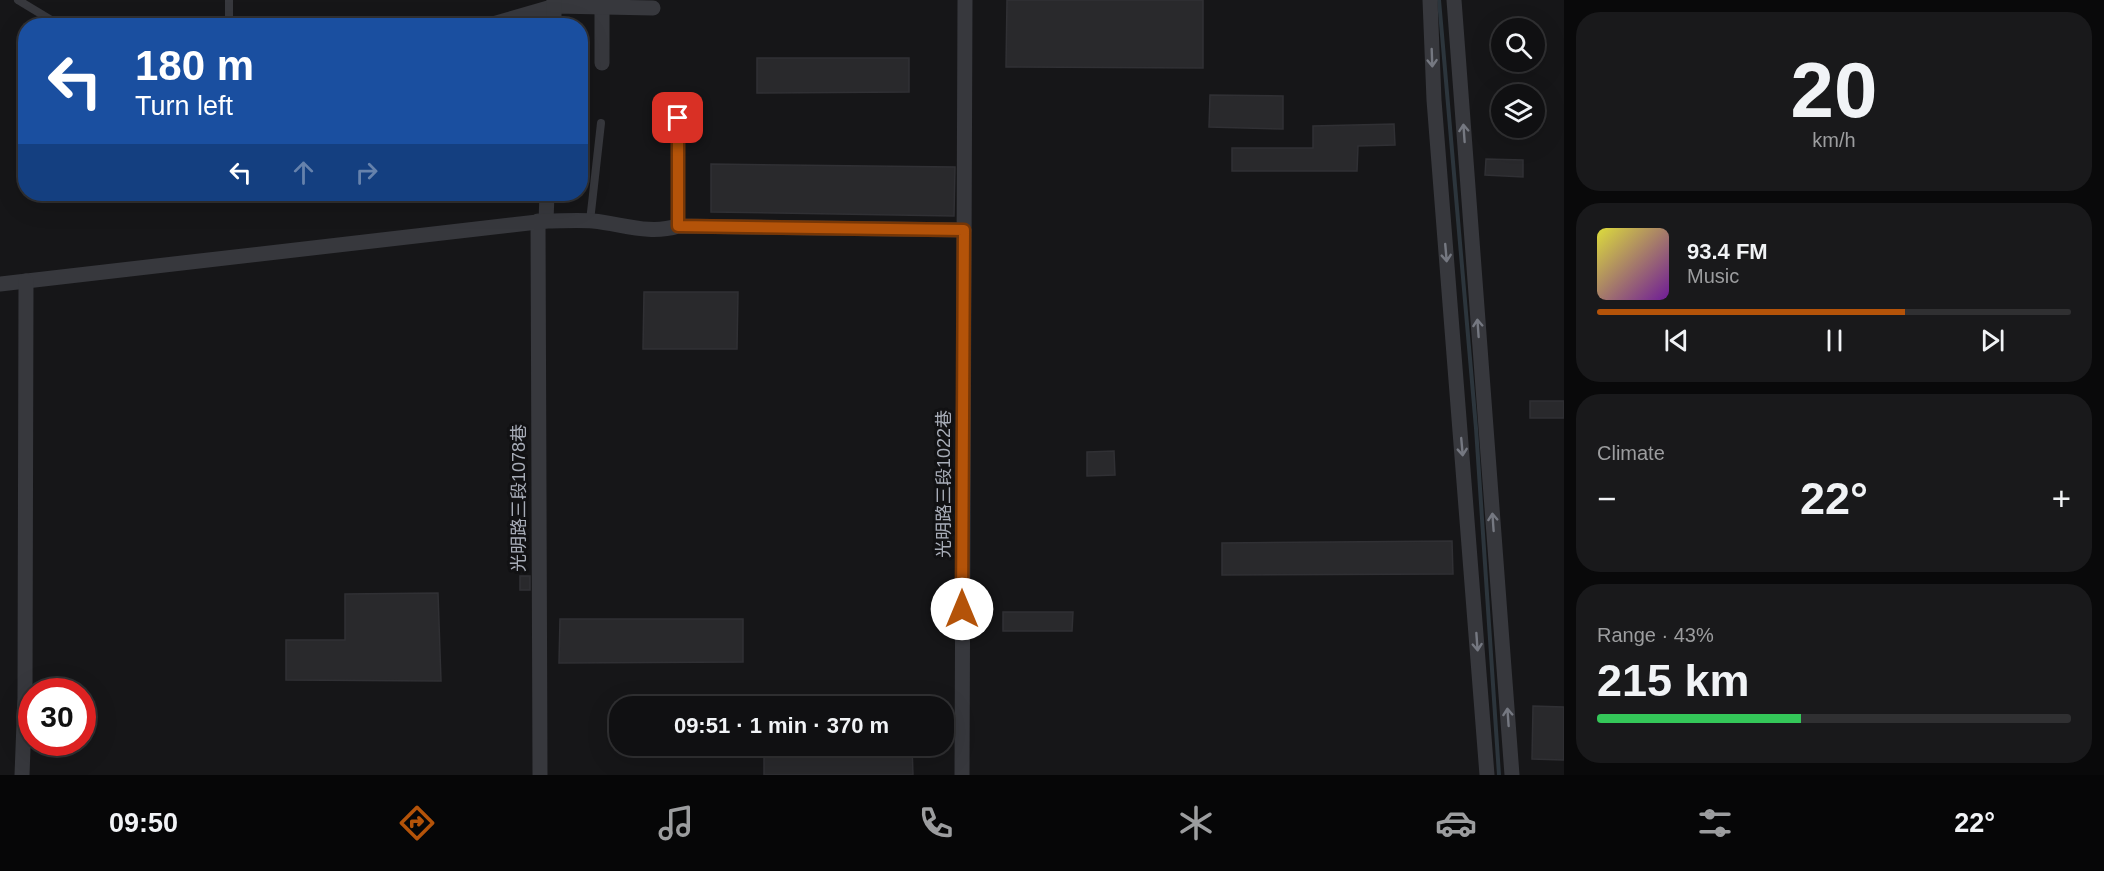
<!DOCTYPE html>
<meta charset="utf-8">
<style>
body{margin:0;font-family:Helvetica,"Noto Sans TC",sans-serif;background:#19191b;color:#f1f3f6;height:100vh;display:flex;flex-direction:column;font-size:22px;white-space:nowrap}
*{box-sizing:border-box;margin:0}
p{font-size:20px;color:#9c9d9f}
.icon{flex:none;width:33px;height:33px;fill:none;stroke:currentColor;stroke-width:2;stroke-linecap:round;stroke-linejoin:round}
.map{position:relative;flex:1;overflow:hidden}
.drawer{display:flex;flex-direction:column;gap:12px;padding:12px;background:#09090a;width:540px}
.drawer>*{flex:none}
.top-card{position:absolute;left:18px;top:18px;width:570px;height:183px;border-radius:24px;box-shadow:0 6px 24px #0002,0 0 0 2px #303032;background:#1a4fa0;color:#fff;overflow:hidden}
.controls{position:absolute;left:1491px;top:18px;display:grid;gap:12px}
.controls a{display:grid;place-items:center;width:54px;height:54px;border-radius:50%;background:#101012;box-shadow:0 6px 24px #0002,0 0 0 2px #303032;font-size:30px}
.speed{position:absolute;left:18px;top:678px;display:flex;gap:12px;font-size:30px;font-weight:700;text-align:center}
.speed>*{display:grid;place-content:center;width:78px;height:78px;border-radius:50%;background:#101012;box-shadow:0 6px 24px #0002,0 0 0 2px #303032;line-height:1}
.speed .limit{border:9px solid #d22;background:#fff;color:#111}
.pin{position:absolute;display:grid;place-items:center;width:51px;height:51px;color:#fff;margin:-26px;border-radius:12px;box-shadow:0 3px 9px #0006}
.me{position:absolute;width:66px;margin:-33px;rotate:0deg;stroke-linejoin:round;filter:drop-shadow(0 0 4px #0008)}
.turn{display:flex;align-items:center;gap:21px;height:126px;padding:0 18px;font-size:27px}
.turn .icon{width:78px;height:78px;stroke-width:2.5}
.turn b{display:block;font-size:42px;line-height:51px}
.lanes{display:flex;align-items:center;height:57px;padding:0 18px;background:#0003;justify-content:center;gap:30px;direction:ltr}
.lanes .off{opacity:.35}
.big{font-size:45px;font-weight:700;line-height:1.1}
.drawer .card{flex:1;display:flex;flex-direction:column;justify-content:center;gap:9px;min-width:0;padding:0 21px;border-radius:24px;background:#19191b}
.drawer .dial{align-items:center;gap:0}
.dial b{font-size:78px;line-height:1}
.song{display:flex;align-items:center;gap:18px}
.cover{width:72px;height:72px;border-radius:9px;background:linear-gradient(135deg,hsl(60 70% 55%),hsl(280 70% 35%))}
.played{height:6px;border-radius:3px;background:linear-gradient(90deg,#b45309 65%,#303032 65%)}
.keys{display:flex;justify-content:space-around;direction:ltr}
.heat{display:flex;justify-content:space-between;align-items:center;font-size:33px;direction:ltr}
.charge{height:9px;border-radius:4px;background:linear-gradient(90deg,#34c759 43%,#303032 0)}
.trip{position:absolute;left:609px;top:696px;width:345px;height:60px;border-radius:24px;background:#101012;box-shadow:0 6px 24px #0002,0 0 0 2px #303032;font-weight:700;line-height:60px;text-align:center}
.tab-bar{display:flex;height:96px;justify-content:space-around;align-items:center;background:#060607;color:#9c9d9f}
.tab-bar .icon{width:42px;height:42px}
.tab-bar .current{color:#b45309}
.tab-bar b{font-size:27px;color:#f1f3f6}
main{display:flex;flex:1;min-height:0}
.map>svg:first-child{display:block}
</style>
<main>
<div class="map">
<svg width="1564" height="775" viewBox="0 0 1564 775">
<rect width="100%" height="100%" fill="#161618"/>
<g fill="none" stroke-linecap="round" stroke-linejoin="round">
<polyline stroke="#2c353c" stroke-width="4" points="1439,0 1476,428 1499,775"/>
</g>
<g fill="#29292c" stroke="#303034" stroke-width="1.5">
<polygon points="1007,0 1203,0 1203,68 1006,67"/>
<polygon points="757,58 909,58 909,92 757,93"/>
<polygon points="1210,95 1283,96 1283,129 1209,127"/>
<polygon points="1394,124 1395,145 1358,146 1357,171 1232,171 1232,148 1313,148 1313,126"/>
<polygon points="1486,159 1523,160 1523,177 1485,175"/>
<polygon points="711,164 955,167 954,216 711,212"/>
<polygon points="644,292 738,292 737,349 643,349"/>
<rect x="1530" y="401" width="34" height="17"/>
<polygon points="1114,451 1115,475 1087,476 1087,452"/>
<polygon points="1452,541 1453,574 1222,575 1222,543"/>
<rect x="520" y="576" width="10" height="14"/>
<polygon points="438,593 441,681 286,680 286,640 345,640 345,594"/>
<polygon points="1003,612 1073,612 1072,631 1003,631"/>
<polygon points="560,619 743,619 743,662 559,663"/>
<polygon points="1533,706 1564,707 1564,760 1532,759"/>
<polygon points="912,746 913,775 764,775 764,748"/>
</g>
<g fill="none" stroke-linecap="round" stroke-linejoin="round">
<g stroke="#37383d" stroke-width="8">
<polyline points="18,0 61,26"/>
<polyline points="229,26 229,0"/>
<polyline points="590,221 601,123"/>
<polyline points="678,226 678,118"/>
</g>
<g stroke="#37383d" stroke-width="15">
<polyline points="1430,0 1434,100 1487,775"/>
<polyline points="1454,0 1512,775"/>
<polyline points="602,7 602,63"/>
<polyline points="486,26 555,6 653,8"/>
<polyline points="554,26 554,0"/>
<polyline points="538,221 540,775"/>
<polyline points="546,221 547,194"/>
<path d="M0 284 546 221C561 221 578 220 593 221 623 224 649 235 678 226L964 230"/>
<polyline points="22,775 25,697 26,281"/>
<polyline points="962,775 965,0"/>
</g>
</g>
<defs><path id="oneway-shaft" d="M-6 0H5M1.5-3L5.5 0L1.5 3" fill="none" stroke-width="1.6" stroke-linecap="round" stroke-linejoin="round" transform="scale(1.5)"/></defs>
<g stroke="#757881">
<use href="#oneway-shaft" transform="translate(1432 58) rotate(88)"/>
<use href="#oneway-shaft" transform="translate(1464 133) rotate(-94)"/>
<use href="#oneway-shaft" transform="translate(1446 253) rotate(85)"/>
<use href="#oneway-shaft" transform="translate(1478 328) rotate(-94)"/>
<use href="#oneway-shaft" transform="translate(1462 447) rotate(85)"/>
<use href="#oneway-shaft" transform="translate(1493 522) rotate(-94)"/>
<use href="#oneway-shaft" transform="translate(1477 642) rotate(86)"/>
<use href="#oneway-shaft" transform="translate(1508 717) rotate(-94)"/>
</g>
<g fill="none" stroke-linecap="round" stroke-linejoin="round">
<defs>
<polyline id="route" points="678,118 678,226 964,230 962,609"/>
</defs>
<use href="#route" stroke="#753606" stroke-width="15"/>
<use href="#route" stroke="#b45309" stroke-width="10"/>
</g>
<g text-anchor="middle" stroke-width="6" stroke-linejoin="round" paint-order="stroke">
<g font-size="18" fill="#a8adb8" stroke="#111113">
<text transform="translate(944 484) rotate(-90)" y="6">光明路三段1022巷</text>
<text transform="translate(519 498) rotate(-90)" y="6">光明路三段1078巷</text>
</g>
</g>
</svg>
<div class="controls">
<a><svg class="icon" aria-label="search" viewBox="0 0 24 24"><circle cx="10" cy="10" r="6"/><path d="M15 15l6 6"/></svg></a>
<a><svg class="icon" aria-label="layers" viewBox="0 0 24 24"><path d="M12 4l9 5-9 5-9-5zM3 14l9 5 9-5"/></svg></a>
</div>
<div class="speed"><div class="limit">30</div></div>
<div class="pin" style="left:678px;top:118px;background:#d93025"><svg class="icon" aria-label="arrive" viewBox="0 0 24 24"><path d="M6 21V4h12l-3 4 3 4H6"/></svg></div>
<svg class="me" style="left:962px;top:609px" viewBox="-20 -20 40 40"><circle r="19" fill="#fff"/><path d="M0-13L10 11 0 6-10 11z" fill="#b45309"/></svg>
<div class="trip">09:51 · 1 min · 370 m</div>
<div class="top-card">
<div class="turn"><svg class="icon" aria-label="left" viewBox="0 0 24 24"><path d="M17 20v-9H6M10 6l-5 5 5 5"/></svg><div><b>180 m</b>Turn left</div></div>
<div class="lanes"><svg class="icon" aria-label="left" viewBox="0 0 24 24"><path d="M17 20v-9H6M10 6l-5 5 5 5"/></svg><svg class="icon off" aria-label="ahead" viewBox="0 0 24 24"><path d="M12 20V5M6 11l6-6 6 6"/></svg><svg class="icon off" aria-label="right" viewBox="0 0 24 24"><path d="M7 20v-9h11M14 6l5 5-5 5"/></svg></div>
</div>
</div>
<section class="drawer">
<div class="card dial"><b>20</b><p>km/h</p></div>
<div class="card">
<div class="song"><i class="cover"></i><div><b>93.4 FM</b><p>Music</p></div></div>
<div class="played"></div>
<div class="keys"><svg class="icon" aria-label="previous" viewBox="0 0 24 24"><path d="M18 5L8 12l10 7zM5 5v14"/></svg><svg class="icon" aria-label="pause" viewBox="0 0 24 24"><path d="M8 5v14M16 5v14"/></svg><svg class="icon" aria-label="next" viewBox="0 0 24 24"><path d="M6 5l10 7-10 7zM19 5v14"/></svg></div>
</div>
<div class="card"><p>Climate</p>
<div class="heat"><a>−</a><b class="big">22°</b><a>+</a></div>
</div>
<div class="card"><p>Range · 43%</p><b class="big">215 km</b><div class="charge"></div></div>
</section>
</main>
<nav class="tab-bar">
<b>09:50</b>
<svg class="icon current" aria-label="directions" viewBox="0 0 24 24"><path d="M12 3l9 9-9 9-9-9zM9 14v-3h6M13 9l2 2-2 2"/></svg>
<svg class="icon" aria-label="music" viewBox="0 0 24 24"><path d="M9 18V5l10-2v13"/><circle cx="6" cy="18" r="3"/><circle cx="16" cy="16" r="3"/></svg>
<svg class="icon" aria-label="phone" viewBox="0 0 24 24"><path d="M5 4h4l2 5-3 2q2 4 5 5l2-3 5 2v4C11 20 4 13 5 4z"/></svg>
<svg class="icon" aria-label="climate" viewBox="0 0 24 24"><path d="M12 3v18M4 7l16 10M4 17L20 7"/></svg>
<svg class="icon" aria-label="car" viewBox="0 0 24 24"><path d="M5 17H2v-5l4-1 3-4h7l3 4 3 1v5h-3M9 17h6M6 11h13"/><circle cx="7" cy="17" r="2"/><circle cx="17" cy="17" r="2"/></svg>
<svg class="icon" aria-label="filters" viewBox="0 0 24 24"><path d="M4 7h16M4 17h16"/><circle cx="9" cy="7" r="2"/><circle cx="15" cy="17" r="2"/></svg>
<b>22°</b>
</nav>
